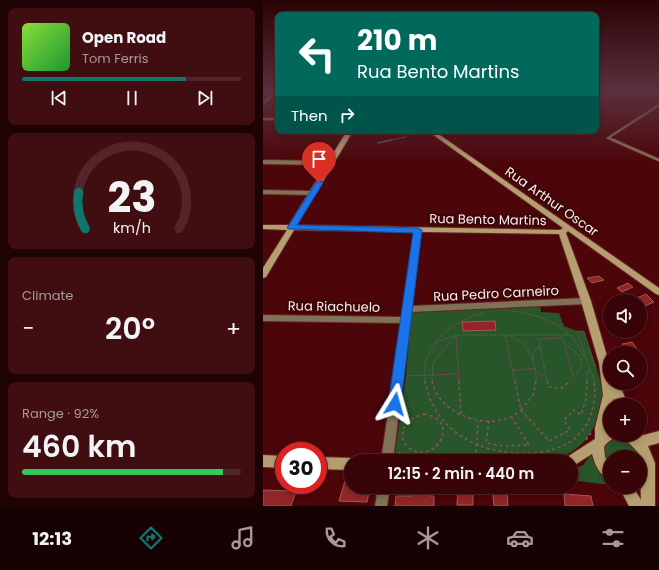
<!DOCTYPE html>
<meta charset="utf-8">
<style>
body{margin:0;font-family:Poppins,sans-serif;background:#400e11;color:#f1f3f6;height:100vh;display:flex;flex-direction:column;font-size:15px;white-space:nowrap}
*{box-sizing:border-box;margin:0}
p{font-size:13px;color:#ab989b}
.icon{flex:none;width:22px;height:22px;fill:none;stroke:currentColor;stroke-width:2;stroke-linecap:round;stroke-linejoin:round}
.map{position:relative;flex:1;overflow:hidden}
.sheet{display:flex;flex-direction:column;gap:8px;padding:8px;background:#1f0204;width:263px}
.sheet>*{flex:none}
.hud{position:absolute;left:12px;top:12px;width:324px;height:122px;border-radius:8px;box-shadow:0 2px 6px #0003,0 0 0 1px #532528;background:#00695c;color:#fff;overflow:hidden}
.controls{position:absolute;left:340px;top:294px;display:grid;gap:8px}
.controls a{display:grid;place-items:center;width:44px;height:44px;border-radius:50%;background:#390407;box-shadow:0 2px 6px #0003,0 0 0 1px #532528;font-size:20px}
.speed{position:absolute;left:12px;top:442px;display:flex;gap:8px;font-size:20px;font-weight:700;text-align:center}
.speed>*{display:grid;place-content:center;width:52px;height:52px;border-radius:50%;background:#390407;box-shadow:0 2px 6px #0003,0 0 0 1px #532528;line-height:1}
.speed .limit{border:6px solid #d22;background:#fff;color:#111}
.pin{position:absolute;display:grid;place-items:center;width:34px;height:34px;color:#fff;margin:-41px -17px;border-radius:50% 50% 50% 0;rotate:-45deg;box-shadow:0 0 4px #0007}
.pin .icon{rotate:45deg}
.me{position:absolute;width:44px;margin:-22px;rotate:8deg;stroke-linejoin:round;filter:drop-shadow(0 0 3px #0008)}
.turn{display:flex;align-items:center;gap:14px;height:84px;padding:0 16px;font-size:18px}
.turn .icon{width:52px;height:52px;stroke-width:2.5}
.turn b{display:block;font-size:28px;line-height:34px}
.then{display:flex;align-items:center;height:38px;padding:0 16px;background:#0003;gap:8px;font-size:15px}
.big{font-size:30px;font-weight:600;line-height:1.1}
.sheet .widget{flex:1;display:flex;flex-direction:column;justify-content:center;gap:6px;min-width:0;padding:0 14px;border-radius:8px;background:#400e11}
.sheet .dial{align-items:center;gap:0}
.dial svg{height:104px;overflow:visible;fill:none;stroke:#532528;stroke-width:7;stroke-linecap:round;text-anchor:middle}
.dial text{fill:#f1f3f6;stroke:none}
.song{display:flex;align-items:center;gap:12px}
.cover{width:48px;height:48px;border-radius:6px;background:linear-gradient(135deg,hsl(90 70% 55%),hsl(130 70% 35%))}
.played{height:4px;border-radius:2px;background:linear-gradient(90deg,#0f766e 75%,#532528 75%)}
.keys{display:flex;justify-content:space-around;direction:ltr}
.heat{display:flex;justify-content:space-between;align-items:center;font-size:22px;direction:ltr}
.charge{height:6px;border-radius:3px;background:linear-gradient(90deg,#34c759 92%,#532528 0)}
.trip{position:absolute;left:81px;top:454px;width:234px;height:40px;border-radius:20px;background:#390407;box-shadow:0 2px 6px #0003,0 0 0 1px #532528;font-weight:600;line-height:40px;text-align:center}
.dock{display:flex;height:64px;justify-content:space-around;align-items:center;background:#170203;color:#ab989b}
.dock .icon{width:28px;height:28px}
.dock .current{color:#0f766e}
.dock b{font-size:18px;color:#f1f3f6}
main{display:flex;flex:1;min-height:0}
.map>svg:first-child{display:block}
</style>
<main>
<section class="sheet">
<div class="widget">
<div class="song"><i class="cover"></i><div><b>Open Road</b><p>Tom Ferris</p></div></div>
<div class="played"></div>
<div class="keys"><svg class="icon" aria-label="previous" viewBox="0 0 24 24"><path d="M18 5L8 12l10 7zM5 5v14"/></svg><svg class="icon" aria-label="pause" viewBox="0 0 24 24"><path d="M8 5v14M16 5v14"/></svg><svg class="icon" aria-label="next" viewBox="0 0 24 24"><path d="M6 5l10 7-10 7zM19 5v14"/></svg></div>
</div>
<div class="widget dial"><svg viewBox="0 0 100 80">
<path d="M14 69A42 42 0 1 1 86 69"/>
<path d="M14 69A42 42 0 0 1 9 41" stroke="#0f766e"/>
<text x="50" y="56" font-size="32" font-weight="700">23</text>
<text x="50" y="72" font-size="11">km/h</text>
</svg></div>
<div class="widget"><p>Climate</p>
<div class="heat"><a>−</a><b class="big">20°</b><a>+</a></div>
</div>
<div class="widget"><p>Range · 92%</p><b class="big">460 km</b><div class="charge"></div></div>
</section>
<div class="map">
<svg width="396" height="506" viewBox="0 0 396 506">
<rect width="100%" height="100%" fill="#4c0509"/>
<g fill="#28552a">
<path d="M277 305 278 312 296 313 301 326 314 331H321C327 350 336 370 339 390 340 397 339 402 337 408 331 437 314 455 284 461L131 460 143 376 148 312Z"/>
<path d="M353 439C369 439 374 448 381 461L378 472 377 473V457H347L346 467C341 454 336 444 353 439Z"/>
<polygon points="328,455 337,474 347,482 347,485 308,480 308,471 320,465"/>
</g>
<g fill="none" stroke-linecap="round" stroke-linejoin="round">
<polyline stroke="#4e5657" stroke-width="1" points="123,141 143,137 146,131"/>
<polyline stroke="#4e5657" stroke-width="1.5" points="115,143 128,140"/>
</g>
<g fill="#902627" stroke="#a65954">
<polygon points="336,276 341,280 329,283 324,278"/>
<polygon points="365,283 370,287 359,292 354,288"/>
<polygon points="383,294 391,302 377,308 377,301 367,301"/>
<polygon points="232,321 233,330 200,331 199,322"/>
<polygon points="369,342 374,349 365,352 359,344"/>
<polygon points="83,477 88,477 88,487 107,487 104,502 76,501"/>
<polygon points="151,487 167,487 167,496 171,496 171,506 132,506 133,496 150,496"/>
<polygon points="195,487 210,487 210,505 194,505"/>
<polygon points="229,487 241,487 241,489 244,489 245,506 231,506"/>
<polygon points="0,490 33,491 28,506 0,506"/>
<polygon points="301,494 328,496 330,506 302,506"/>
</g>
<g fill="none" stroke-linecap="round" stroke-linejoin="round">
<defs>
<g id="lane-far1">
<polyline points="345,138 396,105"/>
<polyline points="345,138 353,141"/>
</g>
<polyline id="lane" points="350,140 396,160"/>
<g id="street">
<polygon points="12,91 15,91 15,92 0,105 0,102"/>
<rect x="0" y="118" width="15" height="2"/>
<polygon points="0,160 68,161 71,163 68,165 0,164"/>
<polygon points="0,190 50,191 53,193 50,195 0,194"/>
<polygon points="155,228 158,230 149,306 323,298 326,299 327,301 326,303 323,304 148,312 130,461 118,461 138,323 0,321 0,315 139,317 152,230"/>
<polygon points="115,487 127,487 124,506 112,506"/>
</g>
<g id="secondary">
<path d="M84 131H90L34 225 297 230 300 228 165 131H171L396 288V295L393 294 305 231 303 233 328 301 346 363 347 383H356L365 405H353L351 398 349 405H347V415L344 429 347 428V435H353C350 440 344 441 341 447L342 457 347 465V480C337 476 332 465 329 454L308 467V461H302L304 457 332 439V428L340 395 336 363 318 301 296 234 31 230 3 277 0 278V268L24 230 0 229V225H26Z"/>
<path d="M396 431V443L385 446 392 463V506H366L356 487H370L378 500 377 472C387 455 364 445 359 435L377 436Z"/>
<polygon points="0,455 21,456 21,468 0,467"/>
<polygon points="55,457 88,458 93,461 88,461 88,470 55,469"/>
</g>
</defs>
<use href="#lane-far1" stroke="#652529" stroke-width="3"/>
<use href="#lane" stroke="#652529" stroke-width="4"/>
<use href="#street" stroke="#652529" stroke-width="2"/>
<use href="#secondary" stroke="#652529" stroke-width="2"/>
<g stroke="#8a5657" stroke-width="1" stroke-dasharray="1 1" stroke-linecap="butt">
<path d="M249 311C272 314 298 322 313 342 316 347 319 353 322 358"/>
<polyline points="194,335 243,335"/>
<polyline points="248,335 305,335"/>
<polyline points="193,336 196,382"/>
<polyline points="173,342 191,336"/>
<path d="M277 346 276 339 300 338 310 376 317 371C321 358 313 351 302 345"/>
<polyline points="270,360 271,352 277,346 284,380 274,371"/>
<polyline points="318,360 322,360"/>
<polyline points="249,371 272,368"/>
<polyline points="329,373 331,382"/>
<polyline points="143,376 194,374"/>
<polyline points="284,380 284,382"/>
<path d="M162 382C156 346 189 321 220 313"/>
<polyline points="169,382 170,364 172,360 193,335"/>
<path d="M252 382 242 335C264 339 274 361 273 382"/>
<polyline points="306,382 311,377"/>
<polyline points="324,382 324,371 328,372 314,331 321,331 332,366"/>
</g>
<g stroke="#8a5657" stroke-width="1.5" stroke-dasharray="3 3" stroke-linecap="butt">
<path d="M162 381C166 405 181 427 203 439 230 456 285 460 311 439 328 426 334 401 331 381"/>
<path d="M169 381C171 389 174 396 181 403 200 422 237 429 258 410"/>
<polyline points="196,381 198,415"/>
<polyline points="252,381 258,410"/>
<polyline points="284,381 286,387 299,388 307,381"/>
<polyline points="258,410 286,441 307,430 301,420 311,410 318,415 323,399 324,381"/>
<polyline points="258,410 270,395 273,381"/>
<path d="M161 414C164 415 170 416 173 418 192 431 169 461 150 450 147 449 144 447 143 445 132 430 148 417 161 414Z"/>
<polyline points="226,421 223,443 241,446 266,445 249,418"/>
<polyline points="323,440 328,433"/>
<polyline points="135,453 213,458 215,421"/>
<polyline points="133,460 165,461"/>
<polyline points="284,461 301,455"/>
</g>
<use href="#lane-far1" stroke="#807255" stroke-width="2"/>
<use href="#lane" stroke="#807255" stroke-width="2.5"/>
<use href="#street" fill="#807255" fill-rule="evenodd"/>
<use href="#secondary" fill="#b59e6f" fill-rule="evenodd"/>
</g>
<linearGradient id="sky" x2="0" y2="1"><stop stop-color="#2a0305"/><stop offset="0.56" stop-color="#5b303e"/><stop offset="1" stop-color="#5b303e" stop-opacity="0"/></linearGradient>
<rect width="396" height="162" fill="url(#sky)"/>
<polygon fill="#1a73e8" stroke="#114b97" points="54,181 59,181 60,183 34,225 155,228 159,230 138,404 136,408 132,410 127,408 125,404 150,233 26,229 24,228"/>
<g text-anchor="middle" stroke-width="4" stroke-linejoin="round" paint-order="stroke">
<g font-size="13" fill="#ffedeb" stroke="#3a0507">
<text transform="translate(289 201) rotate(35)" y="5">Rua Arthur Oscar</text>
<text transform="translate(225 219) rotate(1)" y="5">Rua Bento Martins</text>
<text transform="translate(233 293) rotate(-3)" y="5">Rua Pedro Carneiro</text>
<text transform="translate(71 306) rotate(1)" y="5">Rua Riachuelo</text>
</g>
</g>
</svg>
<div class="controls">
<a><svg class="icon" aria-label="sound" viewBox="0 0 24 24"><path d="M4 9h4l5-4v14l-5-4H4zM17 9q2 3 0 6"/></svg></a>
<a><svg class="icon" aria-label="search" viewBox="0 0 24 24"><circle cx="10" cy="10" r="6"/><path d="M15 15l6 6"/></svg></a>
<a>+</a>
<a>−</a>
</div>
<div class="speed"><div class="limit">30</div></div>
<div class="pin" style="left:56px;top:183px;background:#d93025"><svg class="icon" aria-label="arrive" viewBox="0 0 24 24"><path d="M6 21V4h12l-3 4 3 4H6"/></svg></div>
<svg class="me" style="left:132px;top:404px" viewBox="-20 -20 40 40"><path d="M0-17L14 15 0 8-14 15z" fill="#1a73e8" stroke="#fff" stroke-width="4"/></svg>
<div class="trip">12:15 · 2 min · 440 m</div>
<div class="hud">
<div class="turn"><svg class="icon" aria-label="left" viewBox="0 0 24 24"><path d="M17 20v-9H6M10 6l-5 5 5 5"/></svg><div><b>210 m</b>Rua Bento Martins</div></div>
<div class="then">Then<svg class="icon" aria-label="right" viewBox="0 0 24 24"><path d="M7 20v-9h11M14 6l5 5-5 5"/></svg></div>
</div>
</div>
</main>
<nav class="dock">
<b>12:13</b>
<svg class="icon current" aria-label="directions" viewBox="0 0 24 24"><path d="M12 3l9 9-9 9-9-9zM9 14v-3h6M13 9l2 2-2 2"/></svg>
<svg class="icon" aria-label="music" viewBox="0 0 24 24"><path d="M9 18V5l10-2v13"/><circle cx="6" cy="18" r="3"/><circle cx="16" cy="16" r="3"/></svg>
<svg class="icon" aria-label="phone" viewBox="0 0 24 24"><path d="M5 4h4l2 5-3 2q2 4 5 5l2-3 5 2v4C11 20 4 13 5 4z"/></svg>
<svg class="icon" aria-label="climate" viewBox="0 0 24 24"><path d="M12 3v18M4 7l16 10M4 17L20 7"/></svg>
<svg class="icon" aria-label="car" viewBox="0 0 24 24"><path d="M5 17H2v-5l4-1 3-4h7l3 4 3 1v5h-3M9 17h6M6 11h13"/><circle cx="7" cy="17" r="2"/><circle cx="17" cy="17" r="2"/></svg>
<svg class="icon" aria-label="filters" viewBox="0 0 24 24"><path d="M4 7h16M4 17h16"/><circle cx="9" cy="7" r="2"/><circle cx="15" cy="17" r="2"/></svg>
</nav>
